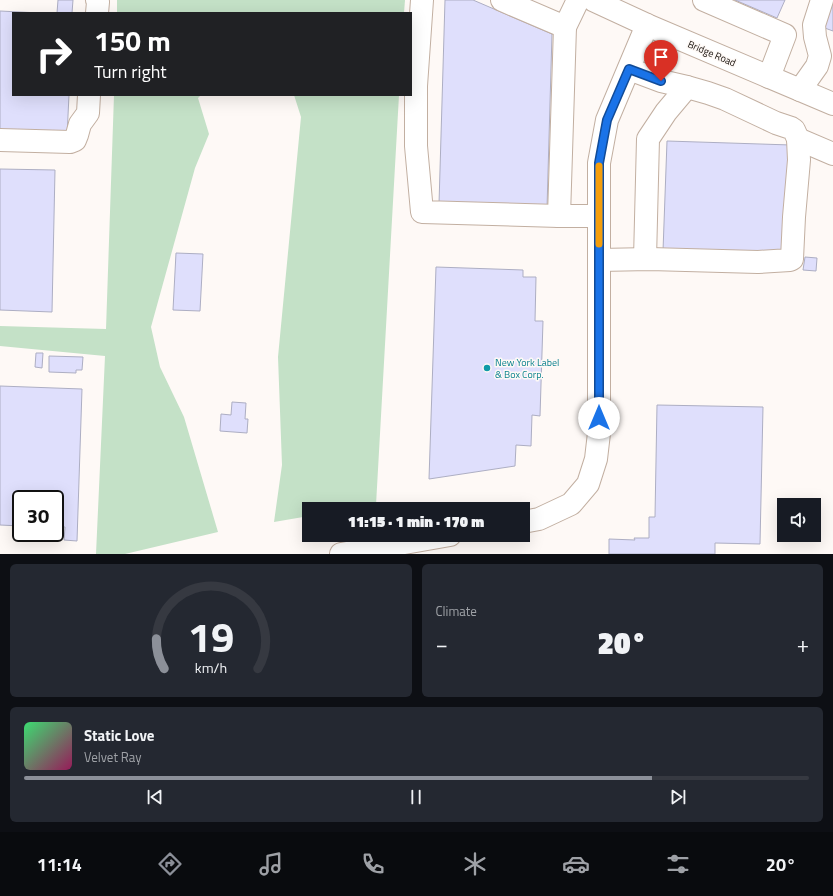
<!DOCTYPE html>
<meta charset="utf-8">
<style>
body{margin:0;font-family:"Titillium Web",sans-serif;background:#242831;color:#f1f3f6;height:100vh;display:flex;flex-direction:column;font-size:15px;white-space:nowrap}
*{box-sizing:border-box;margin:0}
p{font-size:13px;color:#9ea1a6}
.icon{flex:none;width:22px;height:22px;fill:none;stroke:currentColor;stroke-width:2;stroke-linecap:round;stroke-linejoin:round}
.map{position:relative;height:554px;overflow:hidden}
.panel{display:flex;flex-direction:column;gap:10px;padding:10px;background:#0d0f14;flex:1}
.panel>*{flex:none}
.top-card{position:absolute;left:12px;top:12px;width:400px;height:84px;border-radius:0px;box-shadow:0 4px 16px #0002;background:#202124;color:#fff;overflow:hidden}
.controls{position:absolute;left:777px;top:498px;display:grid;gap:8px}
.controls a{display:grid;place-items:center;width:44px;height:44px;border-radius:0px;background:#171b24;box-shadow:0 4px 16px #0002;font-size:20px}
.speed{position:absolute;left:12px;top:490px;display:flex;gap:8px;font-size:20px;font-weight:700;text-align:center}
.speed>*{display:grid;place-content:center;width:52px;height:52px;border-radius:50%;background:#171b24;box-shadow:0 4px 16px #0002;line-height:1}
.speed .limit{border:2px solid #111;border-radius:6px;background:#fff;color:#111}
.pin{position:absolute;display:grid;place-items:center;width:34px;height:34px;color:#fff;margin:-41px -17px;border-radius:50% 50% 50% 0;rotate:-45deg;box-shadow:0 0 4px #0007}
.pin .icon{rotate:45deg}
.me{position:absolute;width:44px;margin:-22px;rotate:0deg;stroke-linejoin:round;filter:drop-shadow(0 0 3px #0008)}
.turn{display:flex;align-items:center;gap:14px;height:84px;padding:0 16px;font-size:18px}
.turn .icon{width:52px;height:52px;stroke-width:2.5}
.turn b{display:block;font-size:28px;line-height:34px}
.big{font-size:30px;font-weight:800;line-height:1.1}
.panel .widget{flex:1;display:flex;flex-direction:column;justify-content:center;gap:6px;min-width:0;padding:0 14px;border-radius:6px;background:#242831}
.panel .dial{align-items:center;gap:0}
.dial svg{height:104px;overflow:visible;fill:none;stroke:#363941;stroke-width:7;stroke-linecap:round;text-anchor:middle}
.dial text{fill:#f1f3f6;stroke:none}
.song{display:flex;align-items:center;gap:12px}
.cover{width:48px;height:48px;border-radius:6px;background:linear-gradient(135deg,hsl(140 70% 55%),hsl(330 70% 35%))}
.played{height:4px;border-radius:2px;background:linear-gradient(90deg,#8c9099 80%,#363941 80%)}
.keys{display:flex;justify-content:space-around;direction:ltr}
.heat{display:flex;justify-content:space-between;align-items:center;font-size:22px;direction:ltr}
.panel .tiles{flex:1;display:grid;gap:10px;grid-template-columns:1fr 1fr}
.widget:last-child{grid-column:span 2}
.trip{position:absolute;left:302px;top:502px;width:228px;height:40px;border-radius:0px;background:#171b24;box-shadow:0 4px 16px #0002;font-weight:800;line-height:40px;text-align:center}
.menu{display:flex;height:64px;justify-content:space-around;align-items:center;background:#090b0e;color:#9ea1a6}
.menu .icon{width:28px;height:28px}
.menu .current{color:#8c9099}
.menu b{font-size:18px;color:#f1f3f6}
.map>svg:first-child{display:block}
</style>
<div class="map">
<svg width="833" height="554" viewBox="0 0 833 554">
<rect width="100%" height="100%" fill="#fef9f6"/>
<g fill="#c4e1c7">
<polygon points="117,0 405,0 404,13 117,13"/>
<polygon points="114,95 201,95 198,98 209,134 195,168 151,327 160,367 184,417 218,532 125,554 96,554 105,356 0,346 0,326 106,329"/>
<polygon points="294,95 399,95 376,505 353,509 309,509 309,516 274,522 282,465 278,357 301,117"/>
</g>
<g fill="#dfdffc" stroke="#adaec3">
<polygon points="58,0 73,0 72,13 57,13"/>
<polygon points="445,0 473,0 552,34 547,208 439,204"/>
<polygon points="735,0 785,0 777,18"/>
<polygon points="832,0 833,0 833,31 822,27"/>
<polygon points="0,11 40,13 13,13 13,95 69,95 67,136 0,133"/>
<polygon points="667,141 791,145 787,255 663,251"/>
<polygon points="0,169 55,170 52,312 0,310"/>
<polygon points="176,253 203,254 200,311 173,310"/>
<polygon points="805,257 817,258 816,271 803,270"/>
<polygon points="436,267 523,270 523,277 536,277 535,321 543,321 540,416 532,415 531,446 516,445 515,466 429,479"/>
<polygon points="36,353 43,353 42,368 35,367"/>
<polygon points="49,356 83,357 82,370 76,370 76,373 49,372"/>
<polygon points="0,386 82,389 77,541 64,540 65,527 55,527 55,499 21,499 21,526 0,525"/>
<polygon points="232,402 246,403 245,419 248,419 247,433 220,431 221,414 231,415"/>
<polygon points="657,405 763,407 760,544 715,543 715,554 609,554 609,539 635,540 634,538 649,538 649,517 655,517"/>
</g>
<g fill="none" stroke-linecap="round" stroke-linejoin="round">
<defs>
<g id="minor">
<polyline points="97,0 98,2 97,13"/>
<polyline points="422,0 416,86 416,146 422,212 559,216"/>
<polyline points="502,0 565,27 578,0"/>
<polyline points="593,0 647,25 833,104"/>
<polyline points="704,0 785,35 769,77"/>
<polyline points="565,27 559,216 599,216"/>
<polyline points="800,90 817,66 820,56 815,37 814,25 822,0"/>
<polyline points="798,139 833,154"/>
<polyline points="0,140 70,142 75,140 77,135 80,124 88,113 89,95"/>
<polyline points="645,259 648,139 666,112 687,87"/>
<polyline points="599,260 650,259 758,262 790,260 792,259 794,217 799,160 798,139 794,130 791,128 776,123 725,99 708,93 687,87 661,81 629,69"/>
<polyline points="523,522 539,519 571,504 588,484 596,459 599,433 599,163 607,120 647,25"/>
<polyline points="341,554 450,535"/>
</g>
</defs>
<use href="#minor" stroke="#c2afa1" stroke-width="24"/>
<use href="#minor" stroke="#fff" stroke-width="22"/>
</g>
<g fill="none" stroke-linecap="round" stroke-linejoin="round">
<defs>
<polyline id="route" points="599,418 599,163 607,120 629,69 661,81"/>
</defs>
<use href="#route" stroke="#114b97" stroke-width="10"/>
<use href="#route" stroke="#1a73e8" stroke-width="7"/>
<polyline stroke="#f59e0b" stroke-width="7" points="599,166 599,244"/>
</g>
<circle fill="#0f9aa8" stroke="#fef9f6" stroke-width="1.5" cx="487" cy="368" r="4"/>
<g text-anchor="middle" stroke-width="3" stroke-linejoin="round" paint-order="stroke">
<g font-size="10" fill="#19130e" stroke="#fef9f6">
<text transform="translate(712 53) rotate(23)" y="4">Bridge Road</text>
</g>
<g font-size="10" fill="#0d838f" stroke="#fef9f6" text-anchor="start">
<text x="495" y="366">New York Label<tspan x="495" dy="12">&amp; Box Corp.</tspan></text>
</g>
</g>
</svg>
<div class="controls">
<a><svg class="icon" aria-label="sound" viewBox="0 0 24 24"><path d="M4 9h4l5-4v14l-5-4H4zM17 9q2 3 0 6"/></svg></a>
</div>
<div class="speed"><div class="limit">30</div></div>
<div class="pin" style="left:661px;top:81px;background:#d93025"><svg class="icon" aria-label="arrive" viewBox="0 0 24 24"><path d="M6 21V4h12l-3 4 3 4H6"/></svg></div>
<svg class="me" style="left:599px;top:418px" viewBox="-20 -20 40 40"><circle r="19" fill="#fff"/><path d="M0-13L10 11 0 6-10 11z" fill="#1a73e8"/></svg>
<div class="trip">11:15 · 1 min · 170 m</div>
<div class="top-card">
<div class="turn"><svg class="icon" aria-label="right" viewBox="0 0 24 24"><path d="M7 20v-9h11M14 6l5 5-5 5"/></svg><div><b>150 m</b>Turn right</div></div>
</div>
</div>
<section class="panel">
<div class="tiles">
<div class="widget dial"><svg viewBox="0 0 100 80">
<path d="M14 69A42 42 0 1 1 86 69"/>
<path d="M14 69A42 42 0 0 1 8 46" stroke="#8c9099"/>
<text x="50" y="56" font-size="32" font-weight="700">19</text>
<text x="50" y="72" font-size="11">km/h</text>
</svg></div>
<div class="widget"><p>Climate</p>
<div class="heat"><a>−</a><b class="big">20°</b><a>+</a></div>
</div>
<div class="widget">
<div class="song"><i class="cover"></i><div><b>Static Love</b><p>Velvet Ray</p></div></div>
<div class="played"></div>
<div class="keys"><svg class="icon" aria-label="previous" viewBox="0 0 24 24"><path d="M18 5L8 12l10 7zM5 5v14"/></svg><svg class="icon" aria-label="pause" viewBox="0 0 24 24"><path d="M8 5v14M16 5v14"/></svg><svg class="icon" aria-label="next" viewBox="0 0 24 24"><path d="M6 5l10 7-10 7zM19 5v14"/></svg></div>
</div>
</div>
</section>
<nav class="menu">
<b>11:14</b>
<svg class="icon current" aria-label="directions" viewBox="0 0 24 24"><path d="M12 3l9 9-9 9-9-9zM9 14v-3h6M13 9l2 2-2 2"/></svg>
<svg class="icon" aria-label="music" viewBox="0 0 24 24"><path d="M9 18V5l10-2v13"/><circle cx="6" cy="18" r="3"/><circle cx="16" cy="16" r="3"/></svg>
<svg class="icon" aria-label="phone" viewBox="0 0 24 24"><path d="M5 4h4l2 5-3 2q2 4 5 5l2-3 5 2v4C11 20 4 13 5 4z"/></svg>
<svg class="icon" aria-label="climate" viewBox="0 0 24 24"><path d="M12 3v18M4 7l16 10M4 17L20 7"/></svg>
<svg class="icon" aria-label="car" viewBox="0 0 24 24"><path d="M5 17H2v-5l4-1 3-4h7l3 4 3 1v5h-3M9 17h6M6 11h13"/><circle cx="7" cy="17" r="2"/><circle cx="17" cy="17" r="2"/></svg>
<svg class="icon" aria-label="filters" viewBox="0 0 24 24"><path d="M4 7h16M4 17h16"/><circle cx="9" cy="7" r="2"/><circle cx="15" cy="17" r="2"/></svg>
<b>20°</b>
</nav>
